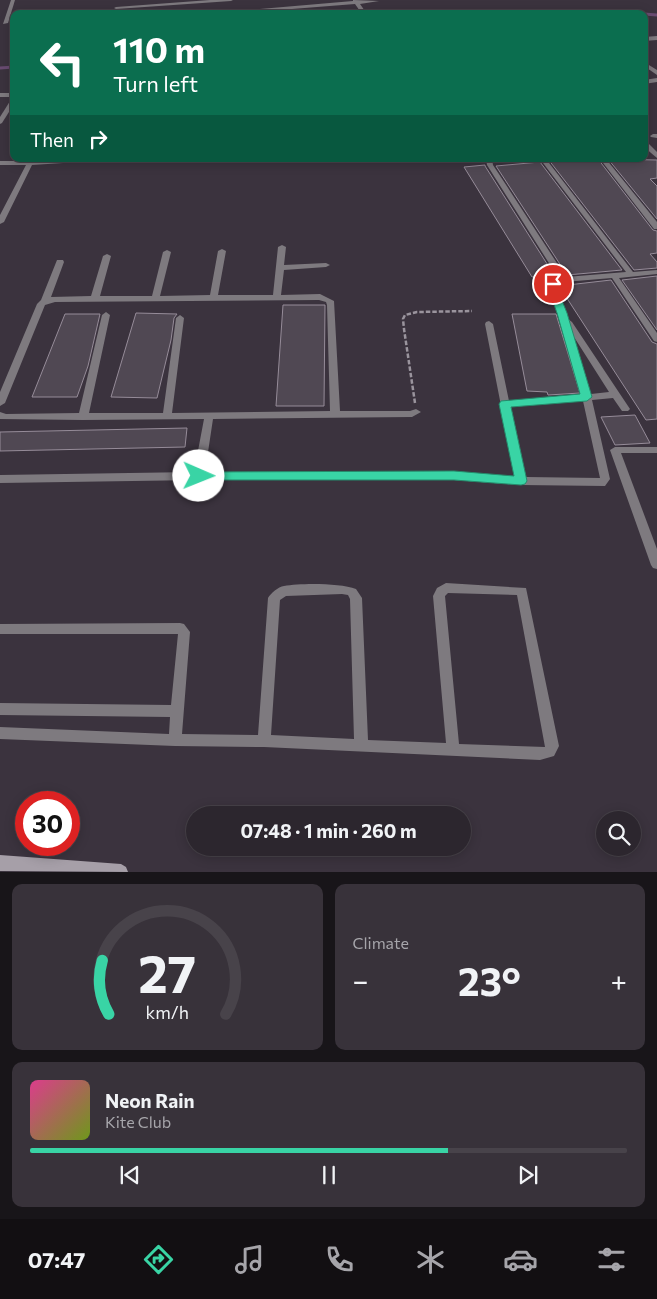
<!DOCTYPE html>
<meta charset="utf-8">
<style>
body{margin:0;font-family:Commissioner,sans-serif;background:#38323a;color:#f1f3f6;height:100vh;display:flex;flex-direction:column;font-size:19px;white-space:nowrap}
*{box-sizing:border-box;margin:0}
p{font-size:16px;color:#a6a5aa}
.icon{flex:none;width:28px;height:28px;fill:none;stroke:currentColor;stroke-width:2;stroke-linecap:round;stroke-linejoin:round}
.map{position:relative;height:872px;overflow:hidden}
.drawer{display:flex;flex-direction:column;gap:12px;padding:12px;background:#181519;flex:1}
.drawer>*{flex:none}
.banner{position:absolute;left:10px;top:10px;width:638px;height:152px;border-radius:10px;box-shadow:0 2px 12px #0003,0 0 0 1px #48434a;background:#0b6e4f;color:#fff;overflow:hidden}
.fabs{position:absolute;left:596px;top:811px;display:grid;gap:10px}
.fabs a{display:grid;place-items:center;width:45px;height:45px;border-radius:50%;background:#2c262e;box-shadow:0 2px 12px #0003,0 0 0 1px #48434a;font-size:25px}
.speed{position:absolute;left:15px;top:791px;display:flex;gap:10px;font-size:25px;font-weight:700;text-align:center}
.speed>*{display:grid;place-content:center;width:65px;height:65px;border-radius:50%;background:#2c262e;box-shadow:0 2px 12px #0003,0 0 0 1px #48434a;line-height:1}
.speed .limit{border:8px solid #d22;background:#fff;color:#111}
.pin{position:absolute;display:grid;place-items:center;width:42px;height:42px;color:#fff;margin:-21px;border:2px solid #fff;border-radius:50%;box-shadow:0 1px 5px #0007}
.me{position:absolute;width:55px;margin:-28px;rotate:91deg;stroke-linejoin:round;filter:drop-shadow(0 0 4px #0008)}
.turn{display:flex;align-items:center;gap:18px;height:105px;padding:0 20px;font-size:22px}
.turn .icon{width:65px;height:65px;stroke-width:2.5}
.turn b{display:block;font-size:35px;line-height:42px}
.then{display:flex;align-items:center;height:48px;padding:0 20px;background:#0003;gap:10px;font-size:19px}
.big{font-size:38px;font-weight:700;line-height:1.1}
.drawer .widget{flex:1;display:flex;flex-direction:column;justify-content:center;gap:8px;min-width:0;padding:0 18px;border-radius:10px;background:#38323a}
.drawer .dial{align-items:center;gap:0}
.dial svg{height:130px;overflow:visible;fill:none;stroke:#48434a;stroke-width:7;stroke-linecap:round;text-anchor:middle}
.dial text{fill:#f1f3f6;stroke:none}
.song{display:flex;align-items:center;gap:15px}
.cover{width:60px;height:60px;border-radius:8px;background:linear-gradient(135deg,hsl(330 70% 55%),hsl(80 70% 35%))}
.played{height:5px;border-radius:2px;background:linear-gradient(90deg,#39d4a5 70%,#48434a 70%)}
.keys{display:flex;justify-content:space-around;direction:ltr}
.heat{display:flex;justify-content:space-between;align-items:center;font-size:28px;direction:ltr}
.drawer .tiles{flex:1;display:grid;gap:12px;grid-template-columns:1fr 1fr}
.widget:last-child{grid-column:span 2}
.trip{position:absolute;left:186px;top:806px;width:285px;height:50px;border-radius:25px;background:#2c262e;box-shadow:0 2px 12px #0003,0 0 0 1px #48434a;font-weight:700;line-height:50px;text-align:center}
.dock{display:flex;height:80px;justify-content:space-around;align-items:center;background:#120f12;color:#a6a5aa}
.dock .icon{width:35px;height:35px}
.dock .current{color:#39d4a5}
.dock b{font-size:22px;color:#f1f3f6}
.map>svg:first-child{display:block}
</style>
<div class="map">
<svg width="657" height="872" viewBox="0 0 657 872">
<rect width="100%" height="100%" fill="#3b333e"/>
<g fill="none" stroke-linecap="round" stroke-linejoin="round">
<g stroke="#6a4c72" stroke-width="3">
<polyline points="644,14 657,15"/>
<polyline points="0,68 14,67"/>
</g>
</g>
<g fill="#504853" stroke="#968c99">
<polygon points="548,159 598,159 653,230 657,231 657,253 650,254 657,262 657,268 634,270"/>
<polygon points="608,159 657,160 657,178 650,179 657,186 657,219"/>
<polygon points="540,162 622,270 567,275 496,166"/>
<polygon points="485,165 485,166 556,278 550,275 545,268 548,275 532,277 464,167"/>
<polygon points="657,276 657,330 622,280"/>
<polygon points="611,280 652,342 657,344 657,419 646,420 559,286"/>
<polygon points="283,305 325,305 324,406 276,406"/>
<polygon points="136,313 177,314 174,318 171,340 157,398 111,397"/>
<polygon points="65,314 100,314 88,366 77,397 32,397"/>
<polygon points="512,314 556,314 580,393 548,395 547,392 527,391"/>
<polygon points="635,415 650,443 615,445 601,417"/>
<polygon points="187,428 185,447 0,451 0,432"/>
</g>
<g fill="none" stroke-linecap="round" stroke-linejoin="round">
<polyline stroke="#9a949d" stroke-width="2.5" stroke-dasharray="4.5 2" stroke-linecap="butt" points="415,403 404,329 403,319 405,315 417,312 472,311"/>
<g fill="#7e7a7f" fill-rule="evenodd">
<polygon points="11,0 15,0 8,23 3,24"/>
<polygon points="210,0 233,0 231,1 116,9 114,8 116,7"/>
<polygon points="353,0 379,1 360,4 367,14 362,14 355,4 228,14 203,14 353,1"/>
<polygon points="657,36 657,40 644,41 644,37"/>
<polygon points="644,45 648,47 648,49 644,50"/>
<polygon points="644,62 657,70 657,75 644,66"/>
<polygon points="657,78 657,82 644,84 644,80"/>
<rect x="0" y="93" width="14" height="4"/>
<polygon points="14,97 14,104 2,123 0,124 0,117 12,98"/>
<polygon points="653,134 657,134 657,138 651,137 650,136"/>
<polygon points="644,143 649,144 657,152 657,158 644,147"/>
<polygon points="29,159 35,159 34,161 97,159 94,161 32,165 4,222 0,224 0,215 26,165 0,165 0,161 28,161"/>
<path d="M486 159H492L493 165 566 277 626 272 540 159H546L633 272 657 270V274L619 278 657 333V342L654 341 612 278 564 282 558 284 556 286 568 319 572 322 630 409 628 411H622L613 398 592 400 610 479 605 486 521 485 454 480H199L0 483V475L194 472 204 419 83 420 0 419V412L6 414 79 413 102 315 106 312 110 315 89 413H163L176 318 180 315 184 318 172 413 330 411 327 305 326 302 319 300 55 302 45 305 5 403 0 406V392L37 304 41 300 57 260H63L64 262 51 297 91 296 103 256 107 254 111 256 100 296H152L163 252 167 250 171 252 160 296 210 295 218 251 222 249 226 251 218 295H273L278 247 282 245 286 247 284 265 326 263 330 265 326 267 284 270 281 295 320 294 334 301 340 411H410L416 409 421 412 412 417 213 419 205 472H454L515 477 485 324 486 322 489 321 493 324 509 401 582 395 558 313 548 286 552 280 559 279 487 165ZM574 337 609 392 591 394ZM583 401 600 478 526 477 511 407Z"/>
<polygon points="600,159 606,159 657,222 657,229 654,229"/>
<polygon points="615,447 657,447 657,453 621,453 657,549 657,569 653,568 651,565 610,450"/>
<path d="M446 583 526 588 559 746 554 756 540 760 264 747 175 746 0 739V727L169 734 170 717 0 715V703L171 705 178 634H0V624L180 623 184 624 190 632 182 734 258 735 268 598C271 593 278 587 284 586 301 583 340 583 356 589L362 598 368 740 446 743 433 596 437 588ZM448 593 517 595 545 747 459 744 445 596ZM342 594 348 595 350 599 354 739 271 735 280 600 286 596Z"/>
</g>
<polygon fill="#a69fa8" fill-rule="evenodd" points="0,855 121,864 126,867 128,872 0,871"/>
</g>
<polygon fill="#39d4a5" stroke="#258a6b" points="553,281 558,284 557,288 567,313 592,397 587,401 511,407 527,481 525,484 521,485 454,480 199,480 193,476 199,472 454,471 514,476 499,404 501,401 580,394 557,313 548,288 550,282"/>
</svg>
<div class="fabs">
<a><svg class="icon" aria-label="search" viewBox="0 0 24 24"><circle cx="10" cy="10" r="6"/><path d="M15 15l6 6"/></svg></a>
</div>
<div class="speed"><div class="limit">30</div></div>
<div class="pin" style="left:553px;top:284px;background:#d93025"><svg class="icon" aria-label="arrive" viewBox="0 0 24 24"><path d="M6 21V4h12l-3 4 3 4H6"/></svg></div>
<svg class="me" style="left:199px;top:476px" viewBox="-20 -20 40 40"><circle r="19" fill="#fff"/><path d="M0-13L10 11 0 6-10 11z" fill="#39d4a5"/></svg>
<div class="trip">07:48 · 1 min · 260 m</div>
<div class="banner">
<div class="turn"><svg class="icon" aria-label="left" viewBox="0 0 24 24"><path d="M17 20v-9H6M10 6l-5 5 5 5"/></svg><div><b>110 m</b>Turn left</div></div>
<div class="then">Then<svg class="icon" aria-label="right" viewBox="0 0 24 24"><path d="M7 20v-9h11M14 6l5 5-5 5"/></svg></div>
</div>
</div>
<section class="drawer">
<div class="tiles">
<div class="widget dial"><svg viewBox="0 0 100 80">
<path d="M14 69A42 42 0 1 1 86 69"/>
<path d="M14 69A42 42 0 0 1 10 36" stroke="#39d4a5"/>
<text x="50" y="56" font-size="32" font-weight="700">27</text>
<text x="50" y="72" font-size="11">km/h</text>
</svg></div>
<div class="widget"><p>Climate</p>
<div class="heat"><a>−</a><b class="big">23°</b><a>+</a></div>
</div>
<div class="widget">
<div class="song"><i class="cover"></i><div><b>Neon Rain</b><p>Kite Club</p></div></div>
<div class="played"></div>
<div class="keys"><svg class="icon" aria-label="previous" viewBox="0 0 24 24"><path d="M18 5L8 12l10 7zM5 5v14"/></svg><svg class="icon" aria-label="pause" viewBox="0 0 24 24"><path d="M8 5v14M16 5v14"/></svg><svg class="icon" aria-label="next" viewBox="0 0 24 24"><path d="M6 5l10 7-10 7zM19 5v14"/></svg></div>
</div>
</div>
</section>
<nav class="dock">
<b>07:47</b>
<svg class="icon current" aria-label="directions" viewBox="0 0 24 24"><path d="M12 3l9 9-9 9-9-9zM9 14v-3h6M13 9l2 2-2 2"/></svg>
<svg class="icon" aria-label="music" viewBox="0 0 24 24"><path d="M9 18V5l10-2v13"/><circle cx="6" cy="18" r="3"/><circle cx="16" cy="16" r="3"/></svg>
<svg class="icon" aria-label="phone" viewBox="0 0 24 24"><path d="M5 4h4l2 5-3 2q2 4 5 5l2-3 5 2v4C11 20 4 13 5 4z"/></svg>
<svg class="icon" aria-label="climate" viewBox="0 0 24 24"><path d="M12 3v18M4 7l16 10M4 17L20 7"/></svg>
<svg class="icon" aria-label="car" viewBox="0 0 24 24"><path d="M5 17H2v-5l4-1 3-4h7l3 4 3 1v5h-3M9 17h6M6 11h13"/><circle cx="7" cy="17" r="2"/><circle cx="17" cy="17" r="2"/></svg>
<svg class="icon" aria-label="filters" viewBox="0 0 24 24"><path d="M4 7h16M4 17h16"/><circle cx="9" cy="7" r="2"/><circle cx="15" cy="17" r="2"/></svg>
</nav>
